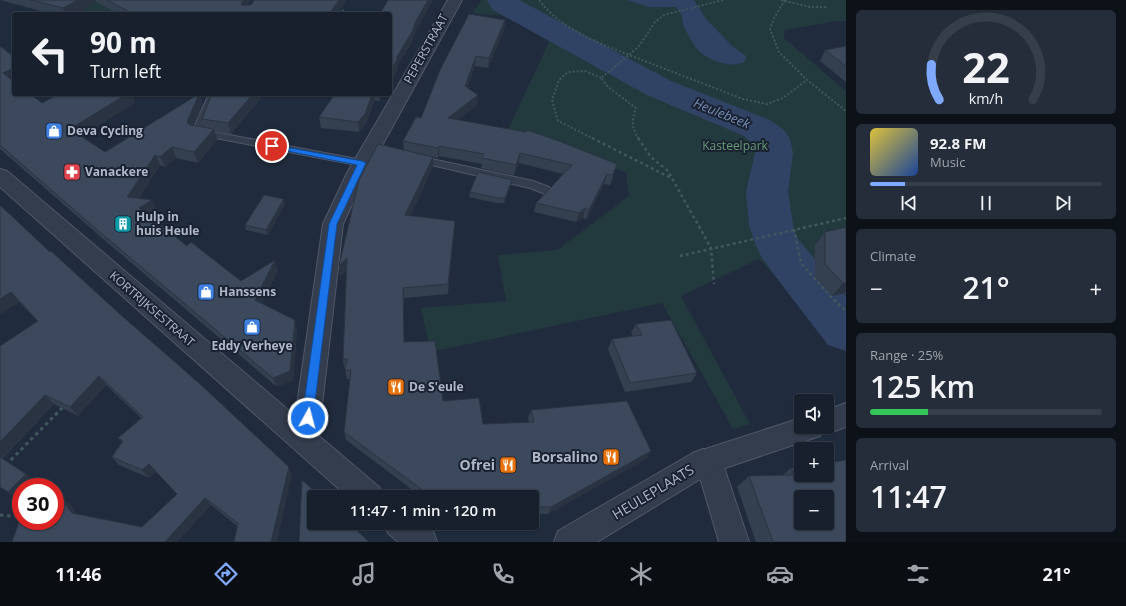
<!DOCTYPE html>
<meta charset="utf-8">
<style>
body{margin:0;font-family:"Open Sans",sans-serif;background:#252d3a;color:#f1f3f6;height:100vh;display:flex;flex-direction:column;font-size:15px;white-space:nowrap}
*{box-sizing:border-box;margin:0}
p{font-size:13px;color:#9fa3aa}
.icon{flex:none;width:22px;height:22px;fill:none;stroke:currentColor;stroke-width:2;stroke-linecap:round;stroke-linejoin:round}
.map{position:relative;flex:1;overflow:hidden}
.side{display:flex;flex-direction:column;gap:10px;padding:10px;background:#0d1219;width:280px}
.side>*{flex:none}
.top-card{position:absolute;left:12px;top:12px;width:380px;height:84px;border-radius:4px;box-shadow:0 1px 3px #0004,0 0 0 1px #363e4a;background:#18202e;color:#f1f3f6;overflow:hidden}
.fabs{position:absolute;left:794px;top:394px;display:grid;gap:8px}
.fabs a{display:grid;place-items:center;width:40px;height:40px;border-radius:4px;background:#18202e;box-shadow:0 1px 3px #0004,0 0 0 1px #363e4a;font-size:20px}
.speed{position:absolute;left:12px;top:478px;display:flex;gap:8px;font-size:20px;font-weight:700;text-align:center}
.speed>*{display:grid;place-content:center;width:52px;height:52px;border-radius:50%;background:#18202e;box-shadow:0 1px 3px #0004,0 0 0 1px #363e4a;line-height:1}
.speed .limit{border:6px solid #d22;background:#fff;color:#111}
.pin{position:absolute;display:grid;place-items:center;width:34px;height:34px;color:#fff;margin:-17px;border:2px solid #fff;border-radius:50%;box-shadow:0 1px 4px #0007}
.me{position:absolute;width:44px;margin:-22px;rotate:7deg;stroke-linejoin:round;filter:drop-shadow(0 0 3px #0008)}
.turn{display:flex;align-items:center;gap:14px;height:84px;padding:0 12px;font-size:18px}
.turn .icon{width:52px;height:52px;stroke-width:2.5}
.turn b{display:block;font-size:28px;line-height:34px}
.big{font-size:30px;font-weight:600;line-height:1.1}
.side .card{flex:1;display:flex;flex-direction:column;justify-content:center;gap:6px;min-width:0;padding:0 14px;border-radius:6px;background:#252d3a}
.side .dial{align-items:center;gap:0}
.dial svg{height:104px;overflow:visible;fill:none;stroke:#363e4a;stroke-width:7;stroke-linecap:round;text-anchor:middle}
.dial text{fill:#f1f3f6;stroke:none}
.song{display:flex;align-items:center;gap:12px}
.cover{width:48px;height:48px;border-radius:6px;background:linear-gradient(135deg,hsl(50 70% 55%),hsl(220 70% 35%))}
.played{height:4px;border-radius:2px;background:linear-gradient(90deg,#7fa9ff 15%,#363e4a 15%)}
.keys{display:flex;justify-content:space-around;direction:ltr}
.heat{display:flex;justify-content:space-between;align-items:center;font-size:22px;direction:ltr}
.charge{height:6px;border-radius:3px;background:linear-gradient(90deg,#34c759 25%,#363e4a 0)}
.trip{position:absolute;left:307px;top:490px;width:232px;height:40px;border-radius:4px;background:#18202e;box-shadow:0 1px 3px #0004,0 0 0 1px #363e4a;font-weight:600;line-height:40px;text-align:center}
.tabs{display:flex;height:64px;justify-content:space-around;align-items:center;background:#0a0d12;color:#9fa3aa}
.tabs .icon{width:28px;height:28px}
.tabs .on{color:#7fa9ff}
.tabs b{font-size:18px;color:#f1f3f6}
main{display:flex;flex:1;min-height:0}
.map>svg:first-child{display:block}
</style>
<main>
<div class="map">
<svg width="846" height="542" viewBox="0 0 846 542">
<rect width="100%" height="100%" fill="#202b3d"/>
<g fill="#223a3e">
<polygon points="482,0 846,0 846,21 837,21 785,30 784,38 846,91 846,351 759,259 681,296 750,424 733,429 662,303 435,351 430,350 421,308 506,301 498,255 557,250 629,196 626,172 504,138 550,40 521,24 505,16 472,13"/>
<polygon points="103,1 144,14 75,14 95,2"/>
</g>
<path fill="#314364" d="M627 0H694L706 19 731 45 746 56 745 62C730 68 714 62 701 53 695 48 689 36 685 29 680 19 686 18 676 7H649Z"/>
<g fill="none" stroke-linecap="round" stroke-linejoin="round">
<polygon fill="#314364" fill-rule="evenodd" points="487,0 519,0 671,81 770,120 784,130 790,139 793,153 788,192 793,225 798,239 846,296 846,351 828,345 785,289 762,258 756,246 749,225 746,192 755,153 753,144 744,136 647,95 493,10"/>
<defs>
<g id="service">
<polygon points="209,94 219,94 203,130 362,160 367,163 362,166 194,134 192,132"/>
<polygon points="418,156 533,181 549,187 550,190 549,193 545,194 530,188 414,161 413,159 414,157"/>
</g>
<g id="minor">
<polygon points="448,0 462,0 367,173 343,224 318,440 314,449 305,453 296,449 292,440 323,224 347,173"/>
<polygon points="703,449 713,453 723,464 749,542 719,542 701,481 693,471 689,462 693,453"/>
</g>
<g id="tertiary">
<polygon points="0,169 7,171 379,487 383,497 348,497 0,187"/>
<polygon points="846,403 846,427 827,434 822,432 820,436 811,439 710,473 597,542 554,542 558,531 693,453 801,418 801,427 827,427 827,410"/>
<polygon points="383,523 422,523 433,531 437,542 398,542 388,533"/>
</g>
</defs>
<use href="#service" stroke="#4f5868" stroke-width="2"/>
<use href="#minor" stroke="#4f5868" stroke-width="2"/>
<use href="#tertiary" stroke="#4f5868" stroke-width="2"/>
<g stroke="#40575c" stroke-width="2" stroke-dasharray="2 2" stroke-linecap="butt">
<path d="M539 0C562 30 595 41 629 55L601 78 608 87 636 108C632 121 631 127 639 139"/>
<polyline points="723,0 664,15 655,22 640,45 629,55 743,99 767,104 783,98 807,80"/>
<polyline points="781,0 810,7 828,7"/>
<polyline points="785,0 774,18 770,29 779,52 807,80 846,111"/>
<polyline points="338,9 353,14"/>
<polyline points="594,139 558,121 552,100 559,80 568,72 585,71 601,78"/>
</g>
<g stroke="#40575c" stroke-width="2.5" stroke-dasharray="3 3" stroke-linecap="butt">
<polyline points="592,138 671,178"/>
<polyline points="638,138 651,157 668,171 711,248 714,284"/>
<polyline points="794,229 801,263 831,297 846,311"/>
<polyline points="680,256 846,218"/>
</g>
<g stroke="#40575c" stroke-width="3" stroke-dasharray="3.5 3.5" stroke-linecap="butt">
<polyline points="6,465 63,407"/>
<polyline points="0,515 21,517"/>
</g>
<use href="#service" fill="#343d4d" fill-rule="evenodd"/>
<use href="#minor" fill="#343d4d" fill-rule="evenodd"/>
<use href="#tertiary" fill="#343d4d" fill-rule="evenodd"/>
</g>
<g fill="#343f50">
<polygon points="0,0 250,0 248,5 251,5 254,0 347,0 337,14 119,14 96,2 75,14 52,14"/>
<polygon points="505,20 504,30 488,68 475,66 467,88 478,95 477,105 458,120 617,164 610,185 604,184 586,220 583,218 576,222 534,212 536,203 563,174 519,163 514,175 481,168 482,164 439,156 438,158 433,157 433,167 410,216 455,221 448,294 404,298 404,342 443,401 483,424 529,422 528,418 531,410 651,451 646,459 548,514 532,514 532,497 422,497 346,440 344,432 350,379 347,379 345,370 346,368 344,368 343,359 347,270 340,276 339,266 404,150 403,141 421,118"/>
<polygon points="0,46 14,82 42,103 132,96 135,103 81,136 105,152 199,94 200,94 203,104 193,126 205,128 202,119 212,94 259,94 260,99 231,134 214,131 217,140 198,163 176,158 165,167 160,165 138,199 152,200 157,211 149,216 187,246 241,281 278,270 262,303 297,330 293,380 277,387 102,238 0,149"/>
<polygon points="846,46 846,82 820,61 825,50"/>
<polygon points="335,94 383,94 379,101 375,100 366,124 359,132 321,128 319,117"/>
<polygon points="511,185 504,203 496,203 469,197 470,192"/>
<polygon points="285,204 268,235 246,230 245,225"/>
<polygon points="846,227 846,295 844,293 832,296 815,277 815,245 825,232"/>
<polygon points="50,252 292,475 237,526 211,505 177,542 12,542 60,497 70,504 77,514 142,527 177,494 156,472 149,478 119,465 112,457 122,442 118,438 141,418 106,385 78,416 54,404 2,459 26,474 36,482 19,500 0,487 0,346 37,321 19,302 0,314"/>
<polygon points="636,324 697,373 691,382 625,392 608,349 612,339 633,336 631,333"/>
<polygon points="791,468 846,542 756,542 737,487 749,476 783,475"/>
</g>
<g fill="#2a3341">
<polygon points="78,0 95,0 96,2 75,14 66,14 63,8"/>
<polygon points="243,0 250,0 244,14 241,5"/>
<polygon points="339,0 347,0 337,14 329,14"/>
<polygon points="428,0 433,0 415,33 412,42 398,65 398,69 390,82 390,71 396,58"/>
<polygon points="505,20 504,30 488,68 489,58"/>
<polygon points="476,56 475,66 464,96 465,86"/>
<polygon points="14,68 14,81 9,84 3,73"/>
<polygon points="126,94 136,94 132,96 135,103 76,139 70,129"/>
<polygon points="199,94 203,104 191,132 187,122"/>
<polygon points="253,94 259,94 260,99 231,134 228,123"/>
<polygon points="372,94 374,94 375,100 366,124 359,132 358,122"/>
<polygon points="379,94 383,94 379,101"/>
<polygon points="478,95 477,105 448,128 448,118"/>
<polygon points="214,129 217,140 198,163 194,152"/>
<polygon points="439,146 439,156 438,158 438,148"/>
<polygon points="172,147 176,158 165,167 160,157"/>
<polygon points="520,153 519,163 514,175 516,165"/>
<polygon points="155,155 160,165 133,208 127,197"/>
<polygon points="433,157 433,167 405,226 405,215"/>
<polygon points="607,174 604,184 586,220 589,210"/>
<polygon points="512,180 511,185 504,203 505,198"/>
<polygon points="284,199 285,204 268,235 266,230"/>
<polygon points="152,200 157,211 145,219 139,208"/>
<polygon points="585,208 583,218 576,222 579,213"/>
<polygon points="455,221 454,231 448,294 448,284"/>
<polygon points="347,258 349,268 340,276 339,266"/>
<polygon points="275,260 278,270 259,310 255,300"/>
<polygon points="843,283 846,283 846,291 844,293 832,296"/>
<polygon points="11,292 19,302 0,314 0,299"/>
<polygon points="295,320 297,330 293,380 277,387 273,378"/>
<polygon points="99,376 106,385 78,416 70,407"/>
<polygon points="45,395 54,404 1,459 0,458 0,442"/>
<polygon points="651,451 646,459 548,514 551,507"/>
<polygon points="149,464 156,472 149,478 142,470"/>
<polygon points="289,467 292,475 277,542 271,542"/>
<polygon points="26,474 36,482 31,487 21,487 21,498 19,500 8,492"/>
<polygon points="60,497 70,504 81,520 72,513"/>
<polygon points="205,498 211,505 177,542 165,542"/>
</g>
<g fill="#3c495d" stroke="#2a3341" fill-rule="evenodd">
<polygon points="31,0 78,0 63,8"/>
<polygon points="107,0 243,0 241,5 251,5 254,0 339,0 329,14 134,14"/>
<polygon points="388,0 428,0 415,23 412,32 396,58 398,58 390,71 390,14 380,14"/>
<polygon points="469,14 505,20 489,58 476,56 465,86 478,95 448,118 526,132 527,130 559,141 617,164 613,175 607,174 589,210 585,208 579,213 536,203 572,165 520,153 516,165 482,158 484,154 439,146 438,148 403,141 416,117 421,118 440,70"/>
<polygon points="0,46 14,57 14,68 3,73 14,82 14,94 30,94 42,103 59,94 127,94 70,129 105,152 199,94 187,122 190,125 214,129 194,152 172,147 160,157 155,155 127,197 152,200 139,208 187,246 191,242 241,281 275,260 255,300 295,320 290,371 273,378 95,228 0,145"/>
<polygon points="846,46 846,66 825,50"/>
<polygon points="212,94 253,94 228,123 202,119"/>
<polygon points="335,94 372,94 365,114 358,122 319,117"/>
<polygon points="378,144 433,157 405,215 455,221 448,284 403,288 404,342 435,341 443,401 479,398 483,424 534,422 531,410 627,401 651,451 551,507 532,507 532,497 432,497 344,432 351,370 345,370 347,359 343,359 347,258 339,266 359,180"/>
<polygon points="478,172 512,180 505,198 497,198 470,192"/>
<polygon points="264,195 284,199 266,230 245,225"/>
<polygon points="0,205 50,252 51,251 122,316 200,384 289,467 271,542 234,542 238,523 205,498 165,542 12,542 21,516 21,521 55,521 55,496 60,497 72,513 142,527 177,494 149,464 142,470 112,457 123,441 118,438 143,417 99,376 70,407 45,395 0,442 0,346 38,321 11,292 0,299"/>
<polygon points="846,227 846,283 843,283 825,264 825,232"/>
<polygon points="671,320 697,373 630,383 612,339 642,335 636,324"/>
<polygon points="0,457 26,474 8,492 0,487"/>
<path d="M846 460V542H773L749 476 794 475 791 468 801 467V475H827V463ZM801 497H827V523H801Z"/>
<polygon points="302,480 321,497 314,497 314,523 349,523 369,542 299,542"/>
</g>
<polygon fill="#1a73e8" stroke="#114b97" points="269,144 362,161 366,163 337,224 313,418 312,421 308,423 304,421 302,418 329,224 357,165 272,148 268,146"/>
<defs>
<symbol id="shop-square" viewBox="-11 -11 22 22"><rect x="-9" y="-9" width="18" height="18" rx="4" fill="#3f7fe0" stroke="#1a2232"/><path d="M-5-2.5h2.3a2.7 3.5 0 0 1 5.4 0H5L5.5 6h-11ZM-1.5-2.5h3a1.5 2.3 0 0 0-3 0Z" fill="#fff"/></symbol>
<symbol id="pharmacy-square" viewBox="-11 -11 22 22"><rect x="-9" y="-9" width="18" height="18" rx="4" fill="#e0444e" stroke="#1a2232"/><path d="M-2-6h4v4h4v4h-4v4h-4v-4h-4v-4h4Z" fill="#fff"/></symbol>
<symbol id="building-square" viewBox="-11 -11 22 22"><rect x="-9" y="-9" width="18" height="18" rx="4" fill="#0f9aa8" stroke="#1a2232"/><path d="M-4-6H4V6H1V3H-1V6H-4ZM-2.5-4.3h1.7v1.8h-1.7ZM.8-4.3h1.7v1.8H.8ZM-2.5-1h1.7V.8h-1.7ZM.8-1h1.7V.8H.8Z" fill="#fff"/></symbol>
<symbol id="restaurant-square" viewBox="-11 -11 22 22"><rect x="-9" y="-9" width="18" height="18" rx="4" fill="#e8710a" stroke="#1a2232"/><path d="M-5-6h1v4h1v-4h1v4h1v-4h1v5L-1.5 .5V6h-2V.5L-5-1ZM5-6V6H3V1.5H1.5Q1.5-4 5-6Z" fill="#fff"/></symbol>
</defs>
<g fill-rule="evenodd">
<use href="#shop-square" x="44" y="121" width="20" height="20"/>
<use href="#pharmacy-square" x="62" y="162" width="20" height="20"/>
<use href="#building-square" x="113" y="214" width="20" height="20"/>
<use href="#shop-square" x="196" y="282" width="20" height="20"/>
<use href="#shop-square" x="242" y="317" width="20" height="20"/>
<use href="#restaurant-square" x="386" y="377" width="20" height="20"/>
<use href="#restaurant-square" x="601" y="447" width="20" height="20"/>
<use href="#restaurant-square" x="498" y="455" width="20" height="20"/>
</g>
<g text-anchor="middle" stroke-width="4" stroke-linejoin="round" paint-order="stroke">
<g font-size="12" fill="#afb8c9" stroke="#1a2232">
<text transform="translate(426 49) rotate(-61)" y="4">PEPERSTRAAT</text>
<text transform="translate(152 309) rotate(41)" y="4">KORTRIJKSESTRAAT</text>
</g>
<g font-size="12" font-weight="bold" fill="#afb8c9" stroke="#1a2232" text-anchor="start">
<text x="67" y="135">Deva Cycling</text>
<text x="85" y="176">Vanackere</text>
<text x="136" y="221">Hulp in<tspan x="136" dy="14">huis Heule</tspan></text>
<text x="219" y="296">Hanssens</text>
<text x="252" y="350" text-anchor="middle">Eddy Verheye</text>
<text x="409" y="391">De S'eule</text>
</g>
<g font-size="12" fill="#649d74" stroke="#1a2232">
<text x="735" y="150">Kasteelpark</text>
</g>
<g font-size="13" font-style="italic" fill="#748cb4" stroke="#1a2232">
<text transform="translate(722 113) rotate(22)" y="5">Heulebeek</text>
</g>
<g font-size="14" font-weight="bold" fill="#afb8c9" stroke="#1a2232" text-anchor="end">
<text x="598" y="462">Borsalino</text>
<text x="495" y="470">Ofrei</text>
</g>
<g font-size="14" fill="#afb8c9" stroke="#1a2232">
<text transform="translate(653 492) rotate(-31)" y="5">HEULEPLAATS</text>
</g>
</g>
</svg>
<div class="fabs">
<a><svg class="icon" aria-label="sound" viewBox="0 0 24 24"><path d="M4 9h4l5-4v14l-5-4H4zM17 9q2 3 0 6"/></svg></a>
<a>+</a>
<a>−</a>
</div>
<div class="speed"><div class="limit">30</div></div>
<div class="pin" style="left:272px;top:146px;background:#d93025"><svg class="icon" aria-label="arrive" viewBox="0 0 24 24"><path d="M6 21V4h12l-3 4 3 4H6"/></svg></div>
<svg class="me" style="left:308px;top:418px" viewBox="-20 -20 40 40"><circle r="17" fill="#1a73e8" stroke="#fff" stroke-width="3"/><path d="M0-11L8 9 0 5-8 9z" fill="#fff"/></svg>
<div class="trip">11:47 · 1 min · 120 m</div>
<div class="top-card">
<div class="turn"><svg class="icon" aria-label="left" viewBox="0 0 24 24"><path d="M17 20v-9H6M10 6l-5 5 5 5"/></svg><div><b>90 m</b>Turn left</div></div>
</div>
</div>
<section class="side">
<div class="card dial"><svg viewBox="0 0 100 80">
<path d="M14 69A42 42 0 1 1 86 69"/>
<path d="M14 69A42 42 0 0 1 8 42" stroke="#7fa9ff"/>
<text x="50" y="56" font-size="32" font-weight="700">22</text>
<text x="50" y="72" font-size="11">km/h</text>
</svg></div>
<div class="card">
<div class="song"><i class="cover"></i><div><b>92.8 FM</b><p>Music</p></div></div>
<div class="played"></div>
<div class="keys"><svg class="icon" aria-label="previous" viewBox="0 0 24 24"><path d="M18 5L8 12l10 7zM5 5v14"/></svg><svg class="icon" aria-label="pause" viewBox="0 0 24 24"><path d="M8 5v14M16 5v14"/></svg><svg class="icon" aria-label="next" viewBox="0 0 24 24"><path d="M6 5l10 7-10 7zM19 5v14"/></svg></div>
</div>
<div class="card"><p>Climate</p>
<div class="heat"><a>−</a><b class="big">21°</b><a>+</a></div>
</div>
<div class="card"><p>Range · 25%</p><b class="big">125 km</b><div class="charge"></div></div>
<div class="card"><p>Arrival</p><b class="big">11:47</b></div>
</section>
</main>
<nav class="tabs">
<b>11:46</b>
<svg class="icon on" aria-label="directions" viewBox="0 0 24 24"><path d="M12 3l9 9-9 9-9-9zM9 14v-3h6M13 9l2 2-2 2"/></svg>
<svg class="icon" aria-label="music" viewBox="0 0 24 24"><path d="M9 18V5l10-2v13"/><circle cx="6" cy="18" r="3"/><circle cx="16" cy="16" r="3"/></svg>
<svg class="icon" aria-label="phone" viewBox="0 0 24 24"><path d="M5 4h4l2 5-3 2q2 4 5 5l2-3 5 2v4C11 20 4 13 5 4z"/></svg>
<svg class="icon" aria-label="climate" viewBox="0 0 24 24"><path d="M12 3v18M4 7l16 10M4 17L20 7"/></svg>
<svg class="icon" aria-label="car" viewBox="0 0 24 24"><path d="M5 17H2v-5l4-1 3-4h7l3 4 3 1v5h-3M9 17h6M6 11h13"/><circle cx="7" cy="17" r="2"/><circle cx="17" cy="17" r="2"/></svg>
<svg class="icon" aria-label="filters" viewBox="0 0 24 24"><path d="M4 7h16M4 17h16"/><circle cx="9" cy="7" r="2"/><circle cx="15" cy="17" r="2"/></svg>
<b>21°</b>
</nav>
